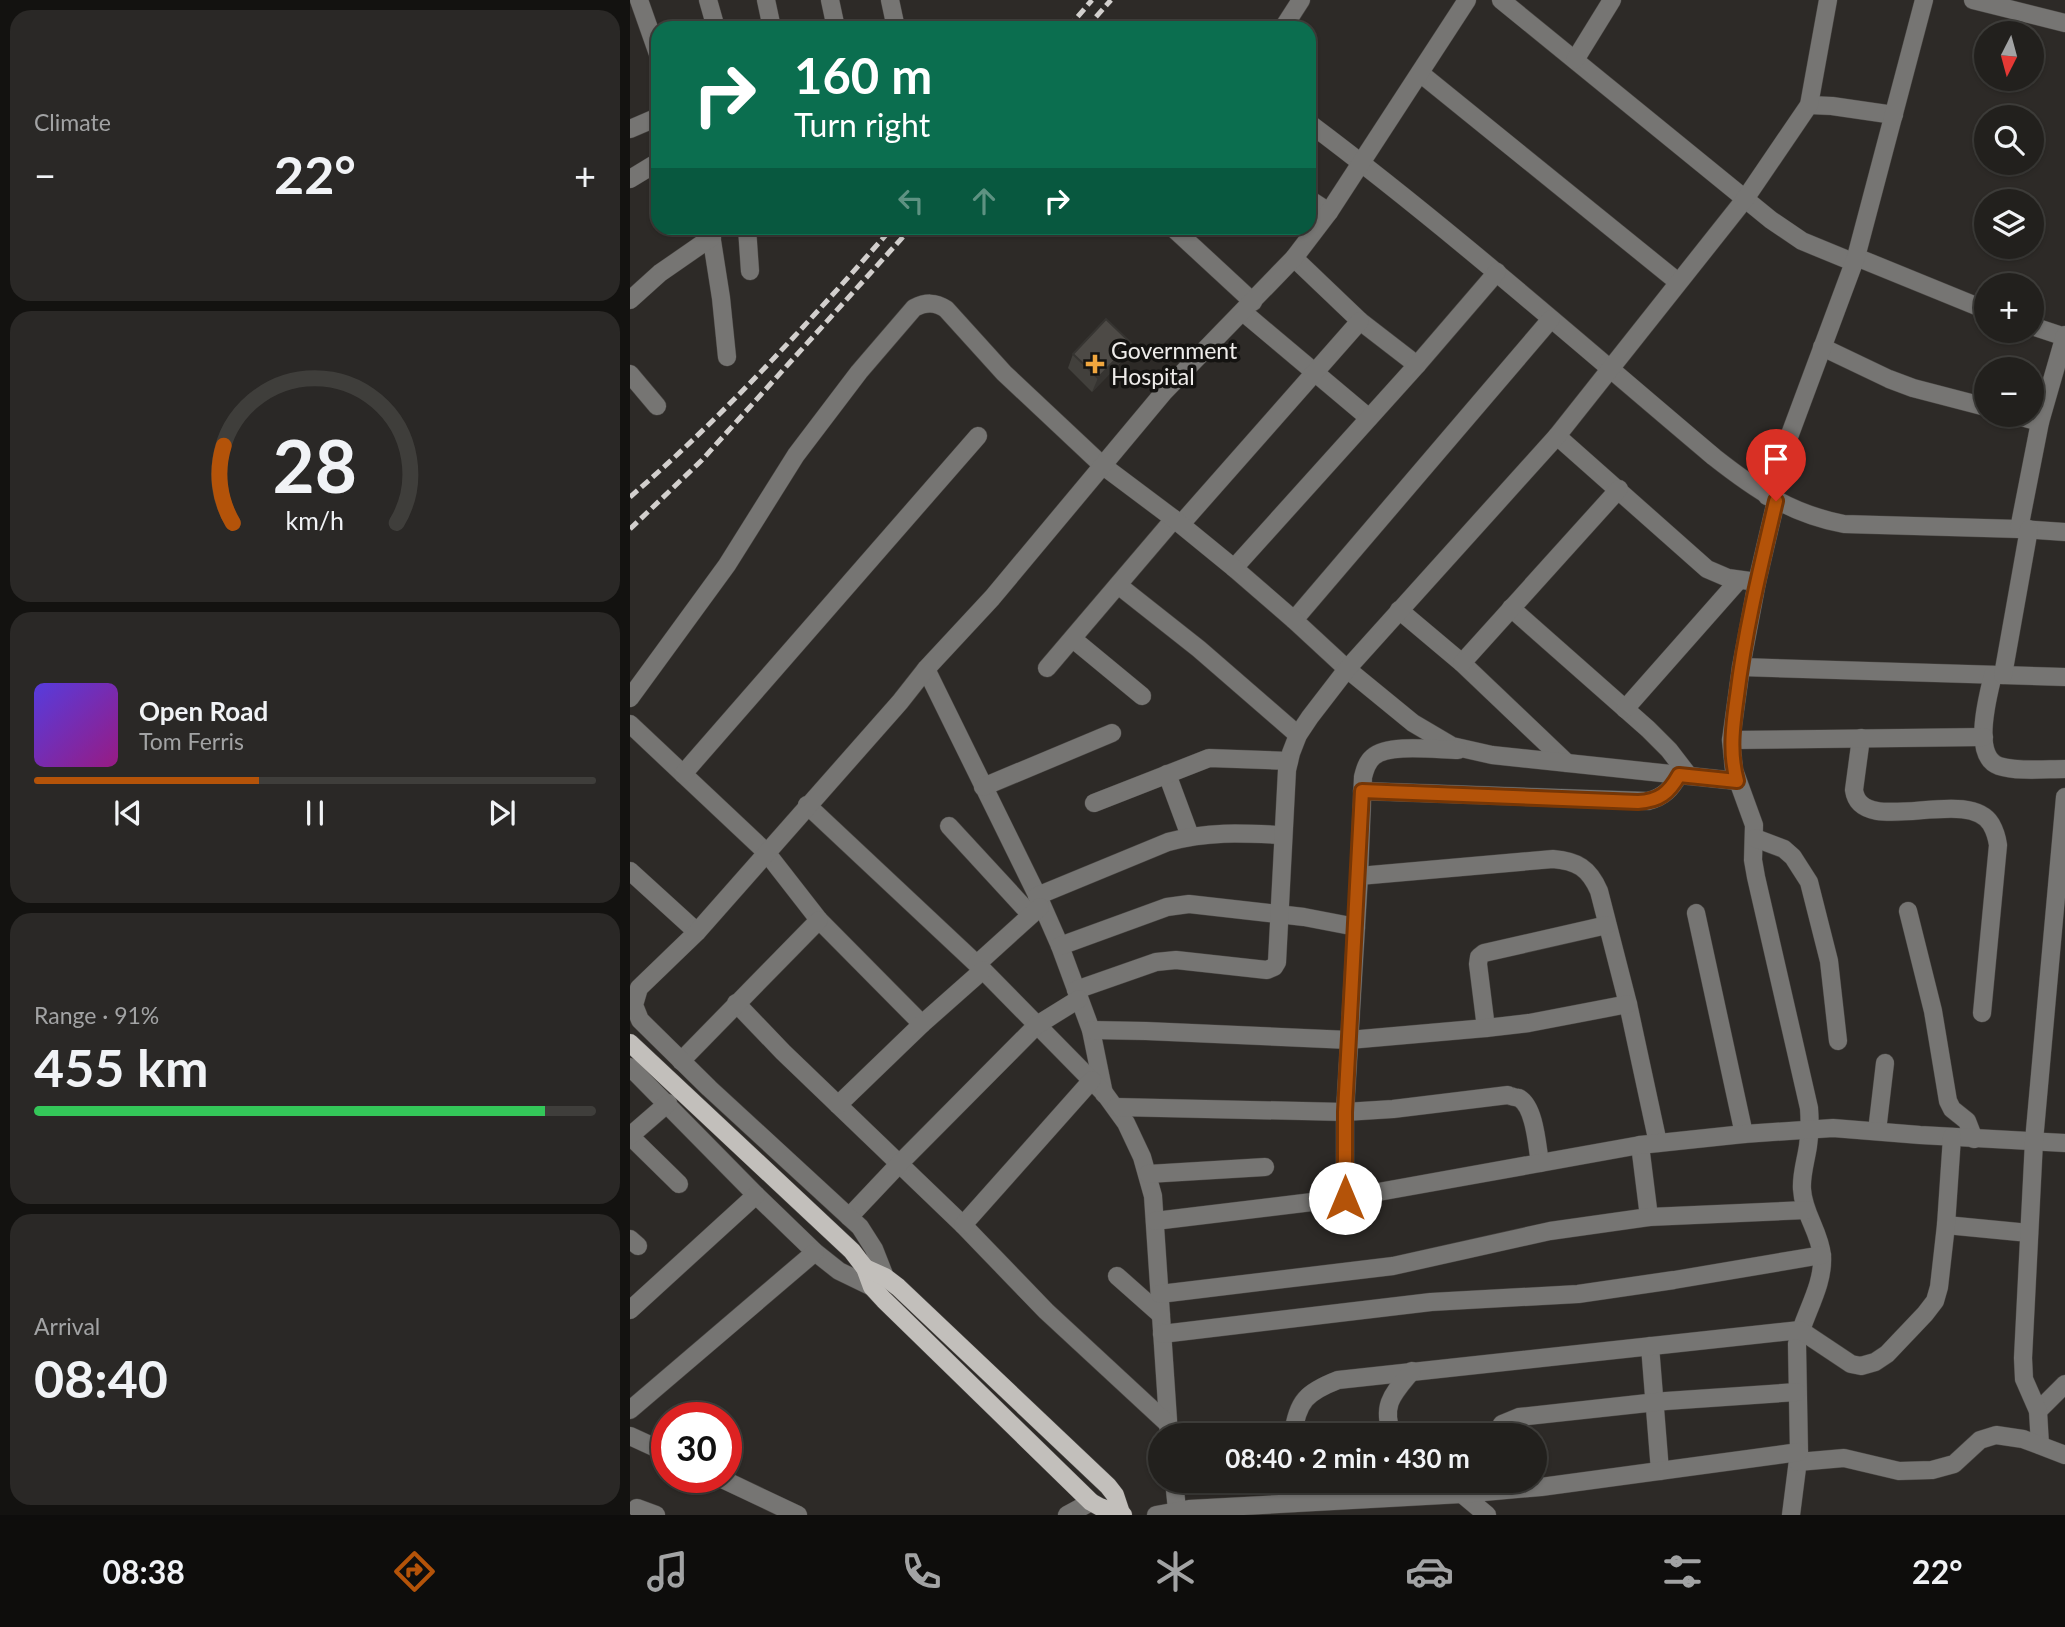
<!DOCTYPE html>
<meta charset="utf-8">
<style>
body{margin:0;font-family:Lato,sans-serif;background:#2a2826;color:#f1f3f6;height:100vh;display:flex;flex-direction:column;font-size:26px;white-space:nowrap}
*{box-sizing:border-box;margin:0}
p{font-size:23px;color:#a2a3a4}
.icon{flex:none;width:38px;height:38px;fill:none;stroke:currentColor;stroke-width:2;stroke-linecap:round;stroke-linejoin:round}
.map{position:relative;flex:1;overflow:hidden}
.side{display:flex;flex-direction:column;gap:10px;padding:10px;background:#131210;width:630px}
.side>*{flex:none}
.top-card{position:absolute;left:21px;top:21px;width:665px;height:214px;border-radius:21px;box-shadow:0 2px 5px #0004,0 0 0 2px #3f3e3b;background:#0b6e4f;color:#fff;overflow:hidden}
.needle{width:46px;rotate:186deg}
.fabs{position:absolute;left:1344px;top:21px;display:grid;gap:14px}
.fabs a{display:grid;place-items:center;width:70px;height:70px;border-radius:50%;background:#22201d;box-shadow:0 2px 5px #0004,0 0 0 2px #3f3e3b;font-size:35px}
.speed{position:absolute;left:21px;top:1402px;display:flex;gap:14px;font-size:35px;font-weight:700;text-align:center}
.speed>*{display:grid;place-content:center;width:91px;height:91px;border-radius:50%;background:#22201d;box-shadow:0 2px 5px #0004,0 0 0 2px #3f3e3b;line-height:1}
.speed .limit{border:10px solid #d22;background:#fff;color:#111}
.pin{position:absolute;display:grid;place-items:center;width:60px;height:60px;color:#fff;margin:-72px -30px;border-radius:50% 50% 50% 0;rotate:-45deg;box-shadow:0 0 7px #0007}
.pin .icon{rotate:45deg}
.me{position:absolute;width:77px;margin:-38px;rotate:0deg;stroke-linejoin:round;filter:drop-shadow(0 0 5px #0008)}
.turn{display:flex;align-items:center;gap:24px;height:147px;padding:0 28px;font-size:32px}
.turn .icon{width:91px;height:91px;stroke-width:2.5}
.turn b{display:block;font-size:49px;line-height:60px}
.lanes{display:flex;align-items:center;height:66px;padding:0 28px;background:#0003;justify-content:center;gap:35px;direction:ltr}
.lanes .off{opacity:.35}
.big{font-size:52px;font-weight:700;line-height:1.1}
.side .widget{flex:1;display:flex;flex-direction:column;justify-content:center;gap:10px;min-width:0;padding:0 24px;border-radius:21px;background:#2a2826}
.side .dial{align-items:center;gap:0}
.dial svg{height:182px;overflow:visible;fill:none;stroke:#3f3e3b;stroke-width:7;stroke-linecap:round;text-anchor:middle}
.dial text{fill:#f1f3f6;stroke:none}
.song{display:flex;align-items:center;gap:21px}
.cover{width:84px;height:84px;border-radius:10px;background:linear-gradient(135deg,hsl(250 70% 55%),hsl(310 70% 35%))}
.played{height:7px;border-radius:4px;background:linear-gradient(90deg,#b45309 40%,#3f3e3b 40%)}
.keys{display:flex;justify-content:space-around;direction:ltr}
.heat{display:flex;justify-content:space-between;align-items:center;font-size:38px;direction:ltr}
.charge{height:10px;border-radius:5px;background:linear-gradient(90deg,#34c759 91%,#3f3e3b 0)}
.trip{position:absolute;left:518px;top:1423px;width:399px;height:70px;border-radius:35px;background:#22201d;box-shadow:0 2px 5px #0004,0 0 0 2px #3f3e3b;font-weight:700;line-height:70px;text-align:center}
.tab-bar{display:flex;height:112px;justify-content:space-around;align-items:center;background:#0e0d0c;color:#a2a3a4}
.tab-bar .icon{width:49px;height:49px}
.tab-bar .active{color:#b45309}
.tab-bar b{font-size:32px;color:#f1f3f6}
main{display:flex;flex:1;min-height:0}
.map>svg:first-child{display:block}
</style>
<main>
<section class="side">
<div class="widget"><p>Climate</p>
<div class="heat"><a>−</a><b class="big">22°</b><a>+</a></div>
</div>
<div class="widget dial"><svg viewBox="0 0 100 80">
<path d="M14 69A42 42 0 1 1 86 69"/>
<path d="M14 69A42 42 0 0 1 10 35" stroke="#b45309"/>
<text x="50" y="56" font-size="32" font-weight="700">28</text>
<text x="50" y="72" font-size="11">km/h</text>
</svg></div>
<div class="widget">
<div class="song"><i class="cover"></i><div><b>Open Road</b><p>Tom Ferris</p></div></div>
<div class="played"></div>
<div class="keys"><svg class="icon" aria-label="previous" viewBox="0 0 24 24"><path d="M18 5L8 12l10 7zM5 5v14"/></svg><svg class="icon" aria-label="pause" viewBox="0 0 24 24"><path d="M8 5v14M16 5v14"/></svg><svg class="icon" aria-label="next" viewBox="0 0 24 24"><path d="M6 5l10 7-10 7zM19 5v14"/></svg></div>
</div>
<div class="widget"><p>Range · 91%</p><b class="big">455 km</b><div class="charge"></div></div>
<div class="widget"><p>Arrival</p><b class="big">08:40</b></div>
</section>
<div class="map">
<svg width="1435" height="1515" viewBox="0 0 1435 1515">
<rect width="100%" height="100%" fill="#2d2a27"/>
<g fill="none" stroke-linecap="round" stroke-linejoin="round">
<defs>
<g id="minor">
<polyline points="9,0 28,54"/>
<polyline points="78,0 86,28"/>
<polyline points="136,0 142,28"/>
<polyline points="200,0 206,28"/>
<polyline points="260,0 266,28"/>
<polyline points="871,0 1141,220 1172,241 1223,262"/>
<polyline points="1343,0 1435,23"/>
<polyline points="653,28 671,0"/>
<polyline points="945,60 982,0"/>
<polyline points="790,73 1048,282"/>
<polyline points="1179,105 1202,106 1264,115"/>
<path d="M679 123C819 228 950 344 1084 457 1126 490 1161 514 1214 524L1389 529 1435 532"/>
<polyline points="0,129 28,117"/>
<polyline points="0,179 28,162"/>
<polyline points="679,199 699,212"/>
<polyline points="80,228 91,298 97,357"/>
<polyline points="117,228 120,271"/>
<polyline points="543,228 623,302"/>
<polyline points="1226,257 1356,310"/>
<polyline points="664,258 730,321 787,365"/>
<polyline points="0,300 30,273 82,237"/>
<polyline points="613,312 739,418"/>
<polyline points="1402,326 1435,337"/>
<polyline points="1192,347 1259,379 1283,388 1356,407"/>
<polyline points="0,374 27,406"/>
<polyline points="1384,415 1410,422"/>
<polyline points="927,436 1077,569 1098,578 1127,582"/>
<polyline points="1137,496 1226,257 1294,0"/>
<path d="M1146 501 1127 582 1111 667 1101 740 1104 770 1124 825 1123 860 1126 877 1179 1108C1180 1121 1180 1133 1178 1146 1176 1160 1171 1175 1172 1189 1173 1213 1190 1232 1192 1256 1194 1286 1173 1316 1167 1344L1169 1452 1161 1515"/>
<polyline points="551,524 730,321"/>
<polyline points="1389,529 1410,422 1435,335"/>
<polyline points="604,568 787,365 867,272"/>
<polyline points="488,585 569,649 668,735"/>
<polyline points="881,608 1018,729 1039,750 1059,776"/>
<polyline points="769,610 832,663 937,763"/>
<polyline points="664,620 921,319"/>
<polyline points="443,639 512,696"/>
<polyline points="832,663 989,489"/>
<polyline points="1111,667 1435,677"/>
<polyline points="417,668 544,519"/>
<polyline points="296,669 412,905 430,946 461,1030 474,1094"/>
<path d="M1363 675C1358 696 1341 756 1369 766 1387 772 1416 769 1435 769"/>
<polyline points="1373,675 1399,529"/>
<path d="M0 698 97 565 166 455 229 372 284 308C296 302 305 302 316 309L374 373 472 465 544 519 604 568 664 620 717 669 783 723 822 746 862 755 1107 781"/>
<polyline points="995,709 1109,580"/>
<polyline points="0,724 136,852 189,920 292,1024"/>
<path d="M1231 738 1224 790C1231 839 1337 785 1361 824 1365 831 1367 838 1368 845L1352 1013"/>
<polyline points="1101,740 1354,737"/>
<polyline points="53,774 348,436"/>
<polyline points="537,774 560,836"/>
<polyline points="353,787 482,733"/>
<path d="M732 791 1018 801C1034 797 1041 789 1049 775"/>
<polyline points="464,803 579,758 659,761"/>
<polyline points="177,805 353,970 475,1094 496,1123 512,1157 523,1196 539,1435"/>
<polyline points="319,826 401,915"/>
<polyline points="1125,838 1154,849 1163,857 1179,882 1199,961 1208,1041"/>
<polyline points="0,871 67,932"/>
<path d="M729 876 923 859C947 861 959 868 969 891L998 1004 1028 1143"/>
<path d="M407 896 538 842C578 831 612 833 652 835"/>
<polyline points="1278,911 1303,1011 1318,1101 1322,1109 1337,1121 1344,1139"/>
<polyline points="1066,913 1114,1134"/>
<polyline points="430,946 537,907 559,904 674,917 726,927"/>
<polyline points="347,964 410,907"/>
<polyline points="446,990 526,962 546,960 637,970 644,967 647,962 657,770 661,753 668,735 680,717 717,669 927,436 1115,199 1179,105 1198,0"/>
<polyline points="106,1003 153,1052 333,1225 416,1311 538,1424"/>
<polyline points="856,1028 848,964 849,957 854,953 977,925"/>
<polyline points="461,1030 516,1031 719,1040 856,1028 899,1023 998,1004"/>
<polyline points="51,1061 189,920"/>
<polyline points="0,1067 126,1195 185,1252 209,1271 242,1287"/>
<polyline points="208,1105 292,1024 353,970"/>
<path d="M486 1107 715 1112 763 1109 878 1095C879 1096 888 1098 889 1098 905 1107 907 1146 910 1163"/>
<polyline points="1247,1131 1255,1063"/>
<polyline points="0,1136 49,1184"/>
<polyline points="0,1136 38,1103"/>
<polyline points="1010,1145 1019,1217"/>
<polyline points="518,1174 635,1167"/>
<path d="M715 1198V1112L729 876 733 777C735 769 737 762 743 757 758 743 808 750 828 750"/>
<polyline points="219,1217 270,1163 407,1025 449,999"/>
<polyline points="525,1221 715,1198 1010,1145 1114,1134 1203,1128 1290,1135 1435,1143"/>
<polyline points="333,1225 462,1080"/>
<polyline points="1316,1225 1399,1233"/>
<polyline points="0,1239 8,1246"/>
<polyline points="487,1276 531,1315"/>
<polyline points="255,1277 244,1249 230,1227 79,1088 10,1020 4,1005 9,988 67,932 270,702 296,669 362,598 534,392 664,258 699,212 837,0"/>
<polyline points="530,1294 763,1266 920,1231 1019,1217 1176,1210"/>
<polyline points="0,1310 126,1195"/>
<polyline points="532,1334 801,1302 948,1294 1044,1280 1192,1255"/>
<polyline points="1020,1346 1030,1471"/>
<polyline points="0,1410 185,1252"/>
<polyline points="1408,1411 1435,1384"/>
<path d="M663 1435C667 1401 677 1392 708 1380L1170 1330 1221 1364 1231 1366 1245 1362 1257 1354 1295 1314 1305 1301 1309 1287 1316 1225 1322 1137"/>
<path d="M762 1435C751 1404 763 1394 782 1371"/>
<polyline points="865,1435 872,1424 889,1417 1036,1401 1167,1392"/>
<polyline points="0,1436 37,1453"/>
<polyline points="1410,1445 1408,1411 1394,1379 1393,1358 1404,1141 1435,797"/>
<polyline points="1168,1462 1214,1458 1269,1471 1302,1470 1324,1464 1350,1440 1366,1435 1393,1439 1435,1455"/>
<polyline points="88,1477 168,1515"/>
<polyline points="544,1480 547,1510"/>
<polyline points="663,1480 664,1503"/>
<polyline points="832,1494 857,1515"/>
<polyline points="7,1508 26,1515"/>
<polyline points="437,1515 461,1502"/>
<polyline points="526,1515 559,1509 832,1494 911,1487 1169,1452"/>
</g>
<g id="major">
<polyline points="0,1043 222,1251 235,1268 242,1287 254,1300 461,1502 470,1507 493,1515"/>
<polyline points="235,1268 255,1277 268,1287 478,1486 485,1495 491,1513"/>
</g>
</defs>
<use href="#minor" stroke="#484542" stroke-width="19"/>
<use href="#major" stroke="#484542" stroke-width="19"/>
<use href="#minor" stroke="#767573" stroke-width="18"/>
<use href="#major" stroke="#c2bfbb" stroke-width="18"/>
<g stroke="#d2cfcd" stroke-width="5" stroke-dasharray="10 5" stroke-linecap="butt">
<polyline points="438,28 462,0"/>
<polyline points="456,28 481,0"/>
<path d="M0 497C94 416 180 321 262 228"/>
<polyline points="0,529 72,460 281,228"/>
</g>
</g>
<polygon fill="#42403c" points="443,354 496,357 462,392 438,368"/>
<polygon fill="#363431" points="501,343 496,357 462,392 468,378"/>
<polygon fill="#4d4a46" stroke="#363431" stroke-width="2" points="476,319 501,343 468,378 443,354"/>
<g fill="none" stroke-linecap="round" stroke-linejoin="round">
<defs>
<path id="route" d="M715 1198V1112L732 791 1008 802C1029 801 1039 793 1049 775L1107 781C1099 752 1103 725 1107 696 1115 630 1131 565 1146 501"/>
</defs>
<use href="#route" stroke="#753606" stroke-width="18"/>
<use href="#route" stroke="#b45309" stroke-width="12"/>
</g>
<path fill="#f0a63e" stroke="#141311" stroke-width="2.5" d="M461.5 353.5h7v7h7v7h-7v7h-7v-7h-7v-7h7z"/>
<g text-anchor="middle" stroke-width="7" stroke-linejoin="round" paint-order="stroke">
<g font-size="23" fill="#eeecea" stroke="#141311" text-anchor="start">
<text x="481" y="359">Government<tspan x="481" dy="26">Hospital</tspan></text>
</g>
</g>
</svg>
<div class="fabs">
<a><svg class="needle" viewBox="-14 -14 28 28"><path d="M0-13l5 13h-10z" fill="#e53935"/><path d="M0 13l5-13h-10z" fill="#a2a3a4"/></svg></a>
<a><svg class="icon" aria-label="search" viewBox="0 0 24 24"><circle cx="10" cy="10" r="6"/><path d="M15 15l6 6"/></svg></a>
<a><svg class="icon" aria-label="layers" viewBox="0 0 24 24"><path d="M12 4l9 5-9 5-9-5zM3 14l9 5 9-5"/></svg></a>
<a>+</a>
<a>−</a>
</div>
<div class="speed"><div class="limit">30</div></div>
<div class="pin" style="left:1146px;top:501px;background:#d93025"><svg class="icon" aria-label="arrive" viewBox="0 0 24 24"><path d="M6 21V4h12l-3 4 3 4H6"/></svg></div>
<svg class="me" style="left:715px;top:1198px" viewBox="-20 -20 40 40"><circle r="19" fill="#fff"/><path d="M0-13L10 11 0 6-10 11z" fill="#b45309"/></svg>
<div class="trip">08:40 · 2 min · 430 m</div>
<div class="top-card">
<div class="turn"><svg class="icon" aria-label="right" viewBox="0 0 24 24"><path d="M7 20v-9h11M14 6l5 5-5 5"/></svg><div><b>160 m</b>Turn right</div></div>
<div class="lanes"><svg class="icon off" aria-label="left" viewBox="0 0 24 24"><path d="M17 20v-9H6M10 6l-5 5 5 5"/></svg><svg class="icon off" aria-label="ahead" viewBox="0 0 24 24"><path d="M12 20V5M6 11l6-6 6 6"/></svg><svg class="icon" aria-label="right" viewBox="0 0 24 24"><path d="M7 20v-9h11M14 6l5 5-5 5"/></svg></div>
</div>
</div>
</main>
<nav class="tab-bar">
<b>08:38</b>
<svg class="icon active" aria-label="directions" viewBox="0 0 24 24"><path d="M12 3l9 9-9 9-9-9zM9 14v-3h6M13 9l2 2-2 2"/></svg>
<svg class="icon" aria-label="music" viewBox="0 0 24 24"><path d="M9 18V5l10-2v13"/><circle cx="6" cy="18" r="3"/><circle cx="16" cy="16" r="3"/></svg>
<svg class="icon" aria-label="phone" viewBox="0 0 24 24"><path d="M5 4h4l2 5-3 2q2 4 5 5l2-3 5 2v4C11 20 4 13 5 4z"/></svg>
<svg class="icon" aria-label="climate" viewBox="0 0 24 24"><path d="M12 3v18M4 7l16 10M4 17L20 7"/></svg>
<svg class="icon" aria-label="car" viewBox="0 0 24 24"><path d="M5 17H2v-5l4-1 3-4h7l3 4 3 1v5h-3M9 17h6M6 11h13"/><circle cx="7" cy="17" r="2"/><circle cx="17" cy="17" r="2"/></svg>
<svg class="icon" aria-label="filters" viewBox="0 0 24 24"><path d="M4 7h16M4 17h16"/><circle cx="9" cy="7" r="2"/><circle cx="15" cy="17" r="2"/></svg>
<b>22°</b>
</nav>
